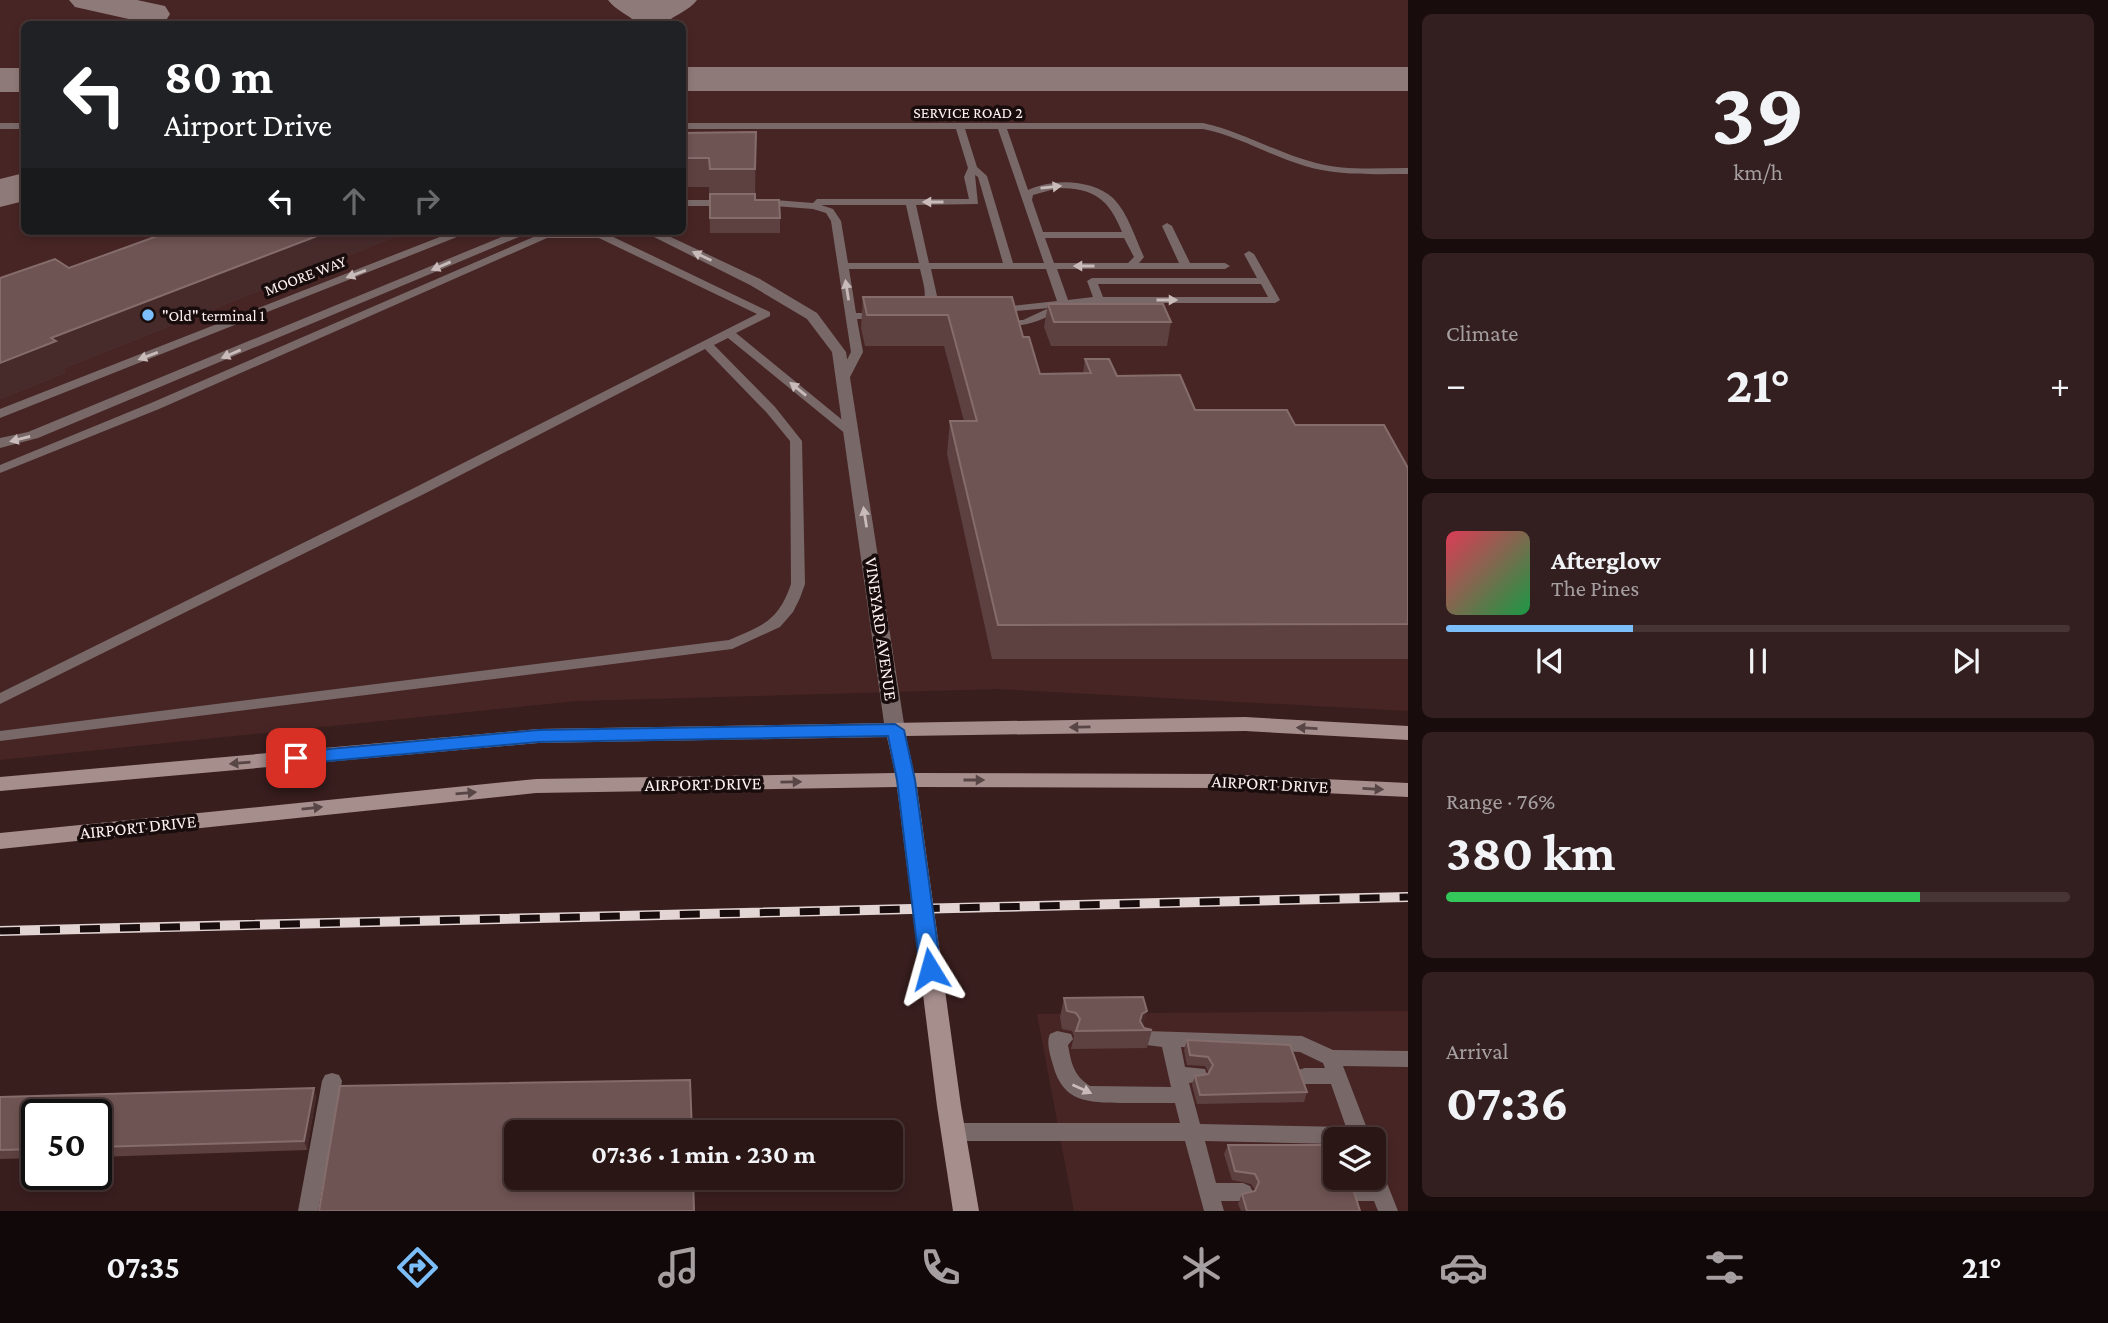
<!DOCTYPE html>
<meta charset="utf-8">
<style>
body{margin:0;font-family:"Crimson Pro",serif;background:#331f1f;color:#f1f3f6;height:100vh;display:flex;flex-direction:column;font-size:26px;white-space:nowrap}
*{box-sizing:border-box;margin:0}
p{font-size:23px;color:#a69fa1}
.icon{flex:none;width:38px;height:38px;fill:none;stroke:currentColor;stroke-width:2;stroke-linecap:round;stroke-linejoin:round}
.map{position:relative;flex:1;overflow:hidden}
.side{display:flex;flex-direction:column;gap:14px;padding:14px;background:#180c0c;width:700px}
.side>*{flex:none}
.banner{position:absolute;left:21px;top:21px;width:665px;height:214px;border-radius:10px;box-shadow:0 4px 10px #0003,0 0 0 2px #473535;background:#202124;color:#fff;overflow:hidden}
.buttons{position:absolute;left:1323px;top:1127px;display:grid;gap:14px}
.buttons a{display:grid;place-items:center;width:63px;height:63px;border-radius:10px;background:#2b1616;box-shadow:0 4px 10px #0003,0 0 0 2px #473535;font-size:35px}
.speed{position:absolute;left:21px;top:1099px;display:flex;gap:14px;font-size:35px;font-weight:700;text-align:center}
.speed>*{display:grid;place-content:center;width:91px;height:91px;border-radius:50%;background:#2b1616;box-shadow:0 4px 10px #0003,0 0 0 2px #473535;line-height:1}
.speed .limit{border:4px solid #111;border-radius:10px;background:#fff;color:#111}
.pin{position:absolute;display:grid;place-items:center;width:60px;height:60px;color:#fff;margin:-30px;border-radius:14px;box-shadow:0 4px 10px #0006}
.me{position:absolute;width:77px;margin:-38px;rotate:352deg;stroke-linejoin:round;filter:drop-shadow(0 0 5px #0008)}
.turn{display:flex;align-items:center;gap:24px;height:147px;padding:0 28px;font-size:32px}
.turn .icon{width:91px;height:91px;stroke-width:2.5}
.turn b{display:block;font-size:49px;line-height:60px}
.lanes{display:flex;align-items:center;height:66px;padding:0 28px;background:#0003;justify-content:center;gap:35px;direction:ltr}
.lanes .off{opacity:.35}
.big{font-size:52px;font-weight:700;line-height:1.1}
.side .tile{flex:1;display:flex;flex-direction:column;justify-content:center;gap:10px;min-width:0;padding:0 24px;border-radius:10px;background:#331f1f}
.side .dial{align-items:center;gap:0}
.dial b{font-size:91px;line-height:1}
.song{display:flex;align-items:center;gap:21px}
.cover{width:84px;height:84px;border-radius:10px;background:linear-gradient(135deg,hsl(350 70% 55%),hsl(140 70% 35%))}
.played{height:7px;border-radius:4px;background:linear-gradient(90deg,#7bbef9 30%,#473535 30%)}
.keys{display:flex;justify-content:space-around;direction:ltr}
.heat{display:flex;justify-content:space-between;align-items:center;font-size:38px;direction:ltr}
.charge{height:10px;border-radius:5px;background:linear-gradient(90deg,#34c759 76%,#473535 0)}
.trip{position:absolute;left:504px;top:1120px;width:399px;height:70px;border-radius:10px;background:#2b1616;box-shadow:0 4px 10px #0003,0 0 0 2px #473535;font-weight:700;line-height:70px;text-align:center}
.menu{display:flex;height:112px;justify-content:space-around;align-items:center;background:#110909;color:#a69fa1}
.menu .icon{width:49px;height:49px}
.menu .selected{color:#7bbef9}
.menu b{font-size:32px;color:#f1f3f6}
main{display:flex;flex:1;min-height:0}
.map>svg:first-child{display:block}
</style>
<main>
<div class="map">
<svg width="1408" height="1211" viewBox="0 0 1408 1211">
<rect width="100%" height="100%" fill="#391e1e"/>
<g fill="#482525" fill-rule="evenodd">
<path d="M0 0H1408V711L998 689 576 701 0 760ZM24 24H682V231H24Z"/>
<path d="M1408 1011V1211H1074L1037 1014ZM1335 1139H1374V1178H1335Z"/>
</g>
<g fill="none" stroke-linecap="round" stroke-linejoin="round">
<g fill="#8e7a79" fill-rule="evenodd">
<polygon points="69,0 137,0 165,6 170,14 165,22 151,24 75,7"/>
<path d="M608 0H697C689 11 675 14 665 24H637C629 14 616 11 608 0Z"/>
<rect x="682" y="67" width="726" height="24"/>
<rect x="0" y="68" width="24" height="24"/>
<polygon points="24,173 24,201 0,207 0,179"/>
</g>
<g fill="#786968" fill-rule="evenodd">
<rect x="0" y="123" width="24" height="6"/>
<path d="M682 123H1203C1243 132 1277 153 1316 163 1346 171 1377 168 1408 168V174C1373 174 1339 176 1305 166 1270 156 1239 136 1203 129H1007L1028 190C1053 178 1092 179 1113 198 1128 213 1135 238 1144 257L1139 263H1179L1162 226 1167 223 1172 226 1190 263H1225L1230 266 1225 269H1057L1068 300 1093 297 1087 281 1092 278H1257L1244 254 1249 251 1254 254 1280 300 1275 303H1099L1060 307V311C1039 321 1022 329 998 325V321L1023 320 1049 308 996 313 992 312V308L1057 301 1046 269H931L937 296 931 311 921 315 916 312C930 300 924 287 920 269H849L856 313H881L886 316 881 319H857L863 352 849 379 843 382 837 379 851 352 831 221 826 213 813 209 762 205 757 202 762 199 813 203 817 199H969L964 177 968 168 956 129H682ZM965 129H998L1044 263H1013L987 176 977 167ZM975 175 978 177 1003 263H929L916 205 978 204ZM1058 188C1094 188 1109 199 1122 232H1043L1032 200 1033 195ZM821 205H906L919 263H848L841 221 833 209ZM1045 238H1124L1134 257 1128 263H1054ZM1098 284H1261L1268 297H1103Z"/>
<polygon points="682,200 728,200 733,203 728,206 682,206"/>
<path d="M545 232 605 233 770 312V316L736 333 857 432 851 436 847 435 728 338 714 345 775 407 802 441 805 584 800 598 793 612 780 627 732 649 0 741V731L729 640C763 626 779 620 791 584L790 441 767 413 705 349 424 494 0 704V693L414 488 757 314 599 238H547L159 409 0 473V465L151 403Z"/>
<path d="M1057 1031 1071 1034 1073 1039 1068 1045C1071 1063 1074 1076 1090 1086L1171 1087 1162 1047 1139 1044 1137 1039 1139 1034 1146 1031 1302 1036 1333 1050 1408 1051V1067L1343 1066 1371 1139H1335V1144L1205 1141 1216 1183H1243L1250 1186 1253 1192 1250 1198 1243 1201H1221L1224 1211H1204L1185 1141H953L946 1138 943 1132 946 1126 953 1123H1180L1175 1103C1157 1103 1139 1103 1121 1103 1088 1102 1063 1103 1053 1065 1050 1055 1046 1042 1050 1034ZM1181 1047 1300 1052 1323 1063 1325 1068H1305L1298 1070 1296 1076 1298 1082 1305 1084H1331L1346 1127 1200 1124 1189 1083 1205 1081 1207 1075 1205 1069 1185 1067Z"/>
<polygon points="332,1073 339,1075 342,1081 318,1211 298,1211 322,1081 325,1075"/>
<polygon points="1374,1165 1381,1168 1398,1211 1378,1211 1374,1201 1356,1201 1349,1198 1346,1192 1349,1186 1367,1183 1365,1178 1374,1178"/>
</g>
<g fill="#786968" fill-rule="evenodd">
<polygon points="455,231 472,231 0,418 0,409"/>
<polygon points="516,231 533,231 38,438 0,448 0,438 28,432"/>
<polygon points="642,231 658,231 760,279 817,313 846,352 905,730 902,735 888,735 885,730 832,352 807,319 750,285"/>
</g>
<polygon fill="#a68e8d" fill-rule="evenodd" points="1245,717 1408,726 1408,740 1245,731 906,736 914,773 1218,774 1408,783 1408,797 1218,788 917,787 961,1106 979,1211 953,1211 937,1106 897,787 536,793 0,849 0,833 536,779 895,773 887,737 538,743 0,791 0,777 538,729"/>
<defs>
<polyline id="rail" points="0,931 1408,897"/>
</defs>
<use href="#rail" stroke="#e2d5d4" stroke-width="10"/>
<use href="#rail" stroke="#180c0c" stroke-width="7" stroke-dasharray="20" stroke-linecap="butt"/>
</g>
<g fill="#5d4140">
<polygon points="756,132 755,200 780,218 780,233 710,233 709,187 682,187 682,133"/>
<polygon points="150,231 410,231 64,368 65,373 0,399 69,268 151,238"/>
<polygon points="863,297 1012,297 1023,337 1040,374 1083,373 1085,359 1117,376 1195,410 1295,425 1408,468 1408,659 992,659 947,454 950,421 964,421 944,346 865,346 861,328"/>
<polygon points="1048,304 1171,322 1167,346 1051,346 1044,327"/>
<polygon points="1064,998 1143,1027 1144,1028 1152,1030 1147,1048 1071,1049 1074,1036 1072,1031 1062,1029 1060,1017"/>
<polygon points="1187,1040 1307,1092 1304,1102 1197,1104 1192,1085 1195,1076 1208,1074 1209,1073 1205,1066 1187,1065 1184,1050"/>
<polygon points="314,1088 316,1097 307,1150 96,1157 96,1115 37,1115 37,1158 0,1159 0,1097"/>
<polygon points="1228,1145 1348,1184 1360,1211 1241,1211 1238,1204 1242,1194 1255,1190 1251,1184 1232,1180 1224,1154"/>
</g>
<g fill="#472b2b">
<polygon points="330,231 410,231 64,368 65,373 0,399 0,363 51,338"/>
<polygon points="1147,1011 1142,1030 1137,1030 1142,1014"/>
<polygon points="314,1088 316,1097 307,1150 304,1141"/>
</g>
<g fill="#6e5453" stroke="#856d6c" stroke-width="2">
<polygon points="756,132 755,169 710,169 709,158 682,158 682,133"/>
<polygon points="710,194 755,194 755,200 779,200 780,218 710,218"/>
<polygon points="158,231 330,231 51,338 56,341 0,363 0,278 55,259 69,268 163,234"/>
<polygon points="863,297 1012,297 1023,337 1029,337 1040,374 1091,373 1085,359 1109,359 1117,376 1180,375 1195,410 1287,410 1295,425 1384,425 1408,468 1408,624 998,625 950,421 977,421 948,315 867,315"/>
<polygon points="1048,304 1163,304 1171,322 1054,322"/>
<polygon points="1143,997 1147,1011 1142,1014 1140,1021 1144,1028 1152,1030 1076,1031 1080,1019 1076,1013 1067,1011 1064,998"/>
<polygon points="1187,1040 1290,1045 1307,1092 1200,1095 1195,1076 1208,1074 1213,1065 1208,1057 1190,1055"/>
<polygon points="690,1080 692,1132 516,1132 516,1178 693,1178 694,1211 319,1211 340,1086"/>
<polygon points="314,1088 304,1141 96,1147 96,1115 37,1115 37,1149 0,1150 0,1097"/>
<polygon points="1228,1145 1335,1145 1335,1178 1349,1178 1348,1184 1354,1192 1360,1211 1247,1211 1242,1194 1255,1191 1259,1182 1255,1174 1235,1171"/>
</g>
<defs><path id="oneway-solid" d="M-6-.8H1V-3.2L6.5 0L1 3.2V.8H-6Z" transform="scale(1.75)"/></defs>
<g fill="#c8bbba">
<use href="#oneway-solid" transform="translate(1051 187) rotate(-6)"/>
<use href="#oneway-solid" transform="translate(933 202) rotate(180)"/>
<use href="#oneway-solid" transform="translate(702 256) rotate(-155)"/>
<use href="#oneway-solid" transform="translate(441 266) rotate(157)"/>
<use href="#oneway-solid" transform="translate(1084 266) rotate(180)"/>
<use href="#oneway-solid" transform="translate(356 274) rotate(159)"/>
<use href="#oneway-solid" transform="translate(847 290) rotate(-99)"/>
<use href="#oneway-solid" transform="translate(1167 300)"/>
<use href="#oneway-solid" transform="translate(231 354) rotate(157)"/>
<use href="#oneway-solid" transform="translate(148 356) rotate(159)"/>
<use href="#oneway-solid" transform="translate(798 389) rotate(-141)"/>
<use href="#oneway-solid" transform="translate(20 439) rotate(166)"/>
<use href="#oneway-solid" transform="translate(865 517) rotate(-99)"/>
<use href="#oneway-solid" transform="translate(1082 1089) rotate(24)"/>
</g>
<g fill="#584646">
<use href="#oneway-solid" transform="translate(1080 727) rotate(179)"/>
<use href="#oneway-solid" transform="translate(1307 728) rotate(-177)"/>
<use href="#oneway-solid" transform="translate(240 763) rotate(175)"/>
<use href="#oneway-solid" transform="translate(974 780)"/>
<use href="#oneway-solid" transform="translate(791 782) rotate(-1)"/>
<use href="#oneway-solid" transform="translate(1373 789) rotate(3)"/>
<use href="#oneway-solid" transform="translate(466 793) rotate(-5)"/>
<use href="#oneway-solid" transform="translate(312 808) rotate(-6)"/>
</g>
<polygon fill="#1a73e8" stroke="#114b97" stroke-width="2" points="895,724 904,730 915,780 941,969 938,975 930,977 923,975 920,969 897,780 888,736 538,742 296,764 289,762 287,758 289,753 296,752 538,730"/>
<circle fill="#7bbef9" stroke="#180c0c" stroke-width="2.5" cx="148" cy="315" r="7"/>
<g text-anchor="middle" stroke-width="7" stroke-linejoin="round" paint-order="stroke">
<g font-size="16" fill="#fdf2f1" stroke="#180c0c">
<text x="968" y="118">SERVICE ROAD 2</text>
<text transform="translate(305 275) rotate(-21)" y="6">MOORE WAY</text>
</g>
<g font-size="16" fill="#fdf2f1" stroke="#180c0c" text-anchor="start">
<text x="162" y="321">"Old" terminal 1</text>
</g>
<g font-size="18" fill="#fdf2f1" stroke="#180c0c">
<text transform="translate(881 629) rotate(82)" y="6">VINEYARD AVENUE</text>
<text transform="translate(703 784) rotate(-1)" y="6">AIRPORT DRIVE</text>
<text transform="translate(1270 784) rotate(3)" y="6">AIRPORT DRIVE</text>
<text transform="translate(138 827) rotate(-6)" y="6">AIRPORT DRIVE</text>
</g>
</g>
</svg>
<div class="buttons">
<a><svg class="icon" aria-label="layers" viewBox="0 0 24 24"><path d="M12 4l9 5-9 5-9-5zM3 14l9 5 9-5"/></svg></a>
</div>
<div class="speed"><div class="limit">50</div></div>
<div class="pin" style="left:296px;top:758px;background:#d93025"><svg class="icon" aria-label="arrive" viewBox="0 0 24 24"><path d="M6 21V4h12l-3 4 3 4H6"/></svg></div>
<svg class="me" style="left:930px;top:969px" viewBox="-20 -20 40 40"><path d="M0-17L14 15 0 8-14 15z" fill="#1a73e8" stroke="#fff" stroke-width="4"/></svg>
<div class="trip">07:36 · 1 min · 230 m</div>
<div class="banner">
<div class="turn"><svg class="icon" aria-label="left" viewBox="0 0 24 24"><path d="M17 20v-9H6M10 6l-5 5 5 5"/></svg><div><b>80 m</b>Airport Drive</div></div>
<div class="lanes"><svg class="icon" aria-label="left" viewBox="0 0 24 24"><path d="M17 20v-9H6M10 6l-5 5 5 5"/></svg><svg class="icon off" aria-label="ahead" viewBox="0 0 24 24"><path d="M12 20V5M6 11l6-6 6 6"/></svg><svg class="icon off" aria-label="right" viewBox="0 0 24 24"><path d="M7 20v-9h11M14 6l5 5-5 5"/></svg></div>
</div>
</div>
<section class="side">
<div class="tile dial"><b>39</b><p>km/h</p></div>
<div class="tile"><p>Climate</p>
<div class="heat"><a>−</a><b class="big">21°</b><a>+</a></div>
</div>
<div class="tile">
<div class="song"><i class="cover"></i><div><b>Afterglow</b><p>The Pines</p></div></div>
<div class="played"></div>
<div class="keys"><svg class="icon" aria-label="previous" viewBox="0 0 24 24"><path d="M18 5L8 12l10 7zM5 5v14"/></svg><svg class="icon" aria-label="pause" viewBox="0 0 24 24"><path d="M8 5v14M16 5v14"/></svg><svg class="icon" aria-label="next" viewBox="0 0 24 24"><path d="M6 5l10 7-10 7zM19 5v14"/></svg></div>
</div>
<div class="tile"><p>Range · 76%</p><b class="big">380 km</b><div class="charge"></div></div>
<div class="tile"><p>Arrival</p><b class="big">07:36</b></div>
</section>
</main>
<nav class="menu">
<b>07:35</b>
<svg class="icon selected" aria-label="directions" viewBox="0 0 24 24"><path d="M12 3l9 9-9 9-9-9zM9 14v-3h6M13 9l2 2-2 2"/></svg>
<svg class="icon" aria-label="music" viewBox="0 0 24 24"><path d="M9 18V5l10-2v13"/><circle cx="6" cy="18" r="3"/><circle cx="16" cy="16" r="3"/></svg>
<svg class="icon" aria-label="phone" viewBox="0 0 24 24"><path d="M5 4h4l2 5-3 2q2 4 5 5l2-3 5 2v4C11 20 4 13 5 4z"/></svg>
<svg class="icon" aria-label="climate" viewBox="0 0 24 24"><path d="M12 3v18M4 7l16 10M4 17L20 7"/></svg>
<svg class="icon" aria-label="car" viewBox="0 0 24 24"><path d="M5 17H2v-5l4-1 3-4h7l3 4 3 1v5h-3M9 17h6M6 11h13"/><circle cx="7" cy="17" r="2"/><circle cx="17" cy="17" r="2"/></svg>
<svg class="icon" aria-label="filters" viewBox="0 0 24 24"><path d="M4 7h16M4 17h16"/><circle cx="9" cy="7" r="2"/><circle cx="15" cy="17" r="2"/></svg>
<b>21°</b>
</nav>
